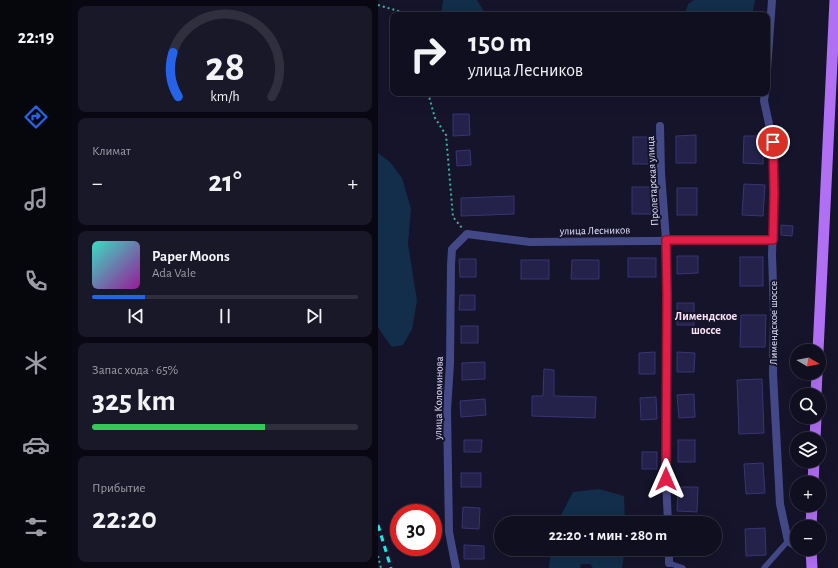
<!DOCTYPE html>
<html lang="ru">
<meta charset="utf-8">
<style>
body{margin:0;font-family:"Alegreya Sans",sans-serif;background:#191829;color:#f1f3f6;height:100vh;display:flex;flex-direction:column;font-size:15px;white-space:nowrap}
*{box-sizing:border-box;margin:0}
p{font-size:13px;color:#9c9ca5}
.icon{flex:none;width:22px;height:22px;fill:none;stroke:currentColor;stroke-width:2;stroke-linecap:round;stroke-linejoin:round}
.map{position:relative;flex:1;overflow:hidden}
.panel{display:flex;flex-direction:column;gap:6px;padding:6px;background:#090812;width:306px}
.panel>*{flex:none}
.top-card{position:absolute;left:12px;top:12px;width:380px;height:84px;border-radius:8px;box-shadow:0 4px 16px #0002,0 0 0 1px #302f3e;background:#100f20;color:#f1f3f6;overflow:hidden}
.needle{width:26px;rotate:100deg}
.buttons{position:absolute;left:412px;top:344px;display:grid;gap:8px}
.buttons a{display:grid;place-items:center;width:36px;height:36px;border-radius:50%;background:#100f20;box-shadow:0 4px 16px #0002,0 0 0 1px #302f3e;font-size:20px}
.speed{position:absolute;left:12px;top:504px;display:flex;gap:8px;font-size:20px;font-weight:700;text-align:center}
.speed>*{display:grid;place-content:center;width:52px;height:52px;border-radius:50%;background:#100f20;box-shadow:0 4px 16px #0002,0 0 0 1px #302f3e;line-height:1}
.speed .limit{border:6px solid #d22;background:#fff;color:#111}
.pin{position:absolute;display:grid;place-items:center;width:34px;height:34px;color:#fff;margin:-17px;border:2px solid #fff;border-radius:50%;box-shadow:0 1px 4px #0007}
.me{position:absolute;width:44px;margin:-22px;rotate:0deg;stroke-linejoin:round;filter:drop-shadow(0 0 3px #0008)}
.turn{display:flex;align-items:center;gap:14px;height:84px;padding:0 12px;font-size:18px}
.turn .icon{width:52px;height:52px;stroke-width:2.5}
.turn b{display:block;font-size:28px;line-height:34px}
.big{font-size:30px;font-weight:700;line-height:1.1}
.panel .widget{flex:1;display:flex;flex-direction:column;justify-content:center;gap:6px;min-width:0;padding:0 14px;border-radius:8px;background:#191829}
.panel .dial{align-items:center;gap:0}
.dial svg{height:104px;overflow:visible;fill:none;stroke:#302f3e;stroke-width:7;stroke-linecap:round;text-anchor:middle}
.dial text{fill:#f1f3f6;stroke:none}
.song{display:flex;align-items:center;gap:12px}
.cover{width:48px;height:48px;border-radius:6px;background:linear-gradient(135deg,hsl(170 70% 55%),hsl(300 70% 35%))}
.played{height:4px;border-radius:2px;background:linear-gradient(90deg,#2563eb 20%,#302f3e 20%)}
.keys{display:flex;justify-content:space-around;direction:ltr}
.heat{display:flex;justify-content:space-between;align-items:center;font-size:22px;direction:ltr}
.charge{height:6px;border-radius:3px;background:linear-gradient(90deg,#34c759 65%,#302f3e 0)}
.trip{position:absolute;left:116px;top:516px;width:228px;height:40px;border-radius:20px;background:#100f20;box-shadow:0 4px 16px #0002,0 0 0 1px #302f3e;font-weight:700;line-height:40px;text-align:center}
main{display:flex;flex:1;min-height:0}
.menu{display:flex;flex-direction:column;width:72px;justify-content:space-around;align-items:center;background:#06060d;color:#9c9ca5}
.menu .icon{width:28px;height:28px}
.menu .current{color:#2563eb}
.menu b{font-size:18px;color:#f1f3f6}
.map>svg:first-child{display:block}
</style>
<main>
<nav class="menu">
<b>22:19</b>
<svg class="icon current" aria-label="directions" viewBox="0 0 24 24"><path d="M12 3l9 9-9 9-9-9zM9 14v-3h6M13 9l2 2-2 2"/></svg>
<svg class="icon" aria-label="music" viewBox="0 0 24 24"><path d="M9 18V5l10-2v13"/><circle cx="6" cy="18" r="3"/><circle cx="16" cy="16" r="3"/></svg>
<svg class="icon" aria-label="phone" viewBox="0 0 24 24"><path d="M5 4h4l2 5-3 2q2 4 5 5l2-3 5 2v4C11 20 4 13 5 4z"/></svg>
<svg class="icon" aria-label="climate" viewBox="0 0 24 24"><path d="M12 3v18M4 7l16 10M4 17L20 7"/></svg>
<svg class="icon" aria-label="car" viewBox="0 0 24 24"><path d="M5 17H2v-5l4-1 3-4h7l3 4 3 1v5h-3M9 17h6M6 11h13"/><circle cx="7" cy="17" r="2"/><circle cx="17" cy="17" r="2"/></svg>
<svg class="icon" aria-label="filters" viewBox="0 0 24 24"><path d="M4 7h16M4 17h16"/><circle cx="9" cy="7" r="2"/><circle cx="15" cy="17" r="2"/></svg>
</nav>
<section class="panel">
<div class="widget dial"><svg viewBox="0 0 100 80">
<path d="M14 69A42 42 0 1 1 86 69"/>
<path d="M14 69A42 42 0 0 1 10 35" stroke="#2563eb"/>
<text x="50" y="56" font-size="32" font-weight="700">28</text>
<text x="50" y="72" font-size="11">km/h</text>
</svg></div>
<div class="widget"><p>Климат</p>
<div class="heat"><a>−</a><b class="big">21°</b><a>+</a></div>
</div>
<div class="widget">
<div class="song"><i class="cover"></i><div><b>Paper Moons</b><p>Ada Vale</p></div></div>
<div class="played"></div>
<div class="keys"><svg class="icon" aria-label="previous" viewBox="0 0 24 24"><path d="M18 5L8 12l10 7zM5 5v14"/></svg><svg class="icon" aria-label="pause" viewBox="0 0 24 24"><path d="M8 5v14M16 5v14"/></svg><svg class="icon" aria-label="next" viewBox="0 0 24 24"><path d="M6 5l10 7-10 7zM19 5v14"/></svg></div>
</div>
<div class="widget"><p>Запас хода · 65%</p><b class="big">325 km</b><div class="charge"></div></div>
<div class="widget"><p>Прибытие</p><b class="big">22:20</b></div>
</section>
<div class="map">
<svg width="460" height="568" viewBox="0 0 460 568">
<rect width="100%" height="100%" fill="#15142b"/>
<g fill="#122e4a">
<polygon points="65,0 99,0 108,15 63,15"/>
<polygon points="316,0 377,0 374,15 307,15 310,4"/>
<polygon points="0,153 12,162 24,178 33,209 30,244 39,301 34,329 25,345 14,347 5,335 0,327"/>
<polygon points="221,489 246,496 247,523 179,523 195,492"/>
<polygon points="173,549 247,549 244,568 215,568 212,564 203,564 202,568 171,568"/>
</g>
<g fill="#24214a" stroke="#393574">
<polygon points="75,114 91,114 92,135 75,136"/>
<polygon points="318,135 318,163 298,163 298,136"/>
<polygon points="366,136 386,136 385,164 365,163"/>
<rect x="255" y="137" width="20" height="27"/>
<polygon points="92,150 93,165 79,166 78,151"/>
<polygon points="366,184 387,185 385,216 364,215"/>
<rect x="254" y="187" width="21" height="27"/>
<rect x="299" y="188" width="20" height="27"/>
<polygon points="136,196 136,214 83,216 83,198"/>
<polygon points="403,225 415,226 414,236 403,235"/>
<polygon points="299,256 320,256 320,273 299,274"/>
<rect x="362" y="257" width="23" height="29"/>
<rect x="250" y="258" width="28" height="19"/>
<polygon points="81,259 98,259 98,277 82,277"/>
<rect x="143" y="260" width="28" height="19"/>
<polygon points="194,260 221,260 221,279 193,279"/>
<polygon points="82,295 97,295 97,310 81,310"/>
<rect x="299" y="303" width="17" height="22"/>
<polygon points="363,315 388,315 387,347 362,347"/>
<rect x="83" y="326" width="17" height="17"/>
<polygon points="277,352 277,374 261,374 261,353"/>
<polygon points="299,352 317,353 316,372 299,372"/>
<polygon points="107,362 107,379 84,380 84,363"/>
<polygon points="166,369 176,370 176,396 218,397 217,418 154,416 154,396 165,396"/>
<polygon points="384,379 386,433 361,434 359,380"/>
<polygon points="316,394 317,417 301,418 299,395"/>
<polygon points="278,397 279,419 263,420 262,398"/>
<polygon points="107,399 108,415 83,417 82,401"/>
<polygon points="86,440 104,440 103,452 86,452"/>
<rect x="300" y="440" width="17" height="22"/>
<rect x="264" y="452" width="15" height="17"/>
<polygon points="385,463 387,493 368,494 366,464"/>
<rect x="83" y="473" width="20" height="14"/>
<polygon points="300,487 320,487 319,512 299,511"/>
<polygon points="85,507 102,508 101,529 84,528"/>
<polygon points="387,528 388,555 368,556 367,529"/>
<polygon points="86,545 106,546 106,559 86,559"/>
</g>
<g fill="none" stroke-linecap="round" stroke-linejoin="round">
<g stroke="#3bb59e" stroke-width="2" stroke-dasharray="2 3" stroke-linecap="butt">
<polyline points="0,5 27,13 28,15"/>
<polyline points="50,93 57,118 68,135 75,217 84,228"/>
<polyline points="0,556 3,568"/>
</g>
<g stroke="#434986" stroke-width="5.5">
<polyline points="291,563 305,568"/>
<polyline points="386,568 410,541"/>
</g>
<g stroke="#434986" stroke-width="8">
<polyline points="389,70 394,0"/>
<polyline points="387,93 386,101 395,142 396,193 394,255 396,314 395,374 402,504 410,541 419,547"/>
<polyline points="282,126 283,173 288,240 289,296 288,479 290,523"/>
<polyline points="291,549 291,563"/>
<polyline points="78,568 71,532 69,410 72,363 73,265 74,249 89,234 152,242 395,240"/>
</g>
<g stroke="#b170f4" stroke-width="11">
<polyline points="440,351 457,0"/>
<polyline points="438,395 439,373"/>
<polyline points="437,439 438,417"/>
<polyline points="435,483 436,461"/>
<polyline points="433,527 434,505"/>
<polyline points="433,549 434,568"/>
</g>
<polyline stroke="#1bede6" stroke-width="3" stroke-dasharray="6 5" stroke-linecap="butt" points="0,525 13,568"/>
</g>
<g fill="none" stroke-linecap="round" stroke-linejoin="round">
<defs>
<polyline id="route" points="288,479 289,296 288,240 395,240 396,193 395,142"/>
</defs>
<use href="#route" stroke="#92132f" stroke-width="10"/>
<use href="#route" stroke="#e11d48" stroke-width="7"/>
</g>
<g text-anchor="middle" stroke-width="4" stroke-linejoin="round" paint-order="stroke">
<g font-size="11" fill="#e0e0fd" stroke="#15142b">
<text transform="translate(274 181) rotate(-93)" y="4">Пролетарская улица</text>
<text transform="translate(217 230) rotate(-1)" y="4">улица Лесников</text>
<text transform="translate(395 323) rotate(-90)" y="4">Лимендское шоссе</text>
<text transform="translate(60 398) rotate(-89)" y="4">улица Коломинова</text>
</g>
<g font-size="12" font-weight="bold" fill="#fde2f6" stroke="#15142b">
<text x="328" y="320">Лимендское<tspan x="328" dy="14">шоссе</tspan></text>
</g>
</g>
</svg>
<div class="buttons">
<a><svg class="needle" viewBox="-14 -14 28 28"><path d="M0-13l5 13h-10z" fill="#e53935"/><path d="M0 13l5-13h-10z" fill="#9c9ca5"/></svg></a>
<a><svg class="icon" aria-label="search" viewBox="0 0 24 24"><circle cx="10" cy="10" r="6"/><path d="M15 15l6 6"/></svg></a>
<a><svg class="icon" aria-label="layers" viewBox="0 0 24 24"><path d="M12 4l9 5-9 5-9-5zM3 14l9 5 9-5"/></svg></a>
<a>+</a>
<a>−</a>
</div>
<div class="speed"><div class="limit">30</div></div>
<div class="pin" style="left:395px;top:142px;background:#d93025"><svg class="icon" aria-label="arrive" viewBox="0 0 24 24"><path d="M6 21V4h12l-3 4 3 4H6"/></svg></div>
<svg class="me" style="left:288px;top:479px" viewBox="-20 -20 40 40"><path d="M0-17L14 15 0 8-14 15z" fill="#e11d48" stroke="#fff" stroke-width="4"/></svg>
<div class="trip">22:20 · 1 мин · 280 m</div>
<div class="top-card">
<div class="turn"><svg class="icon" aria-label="right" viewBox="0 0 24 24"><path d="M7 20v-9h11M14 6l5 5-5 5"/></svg><div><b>150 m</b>улица Лесников</div></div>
</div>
</div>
</main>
